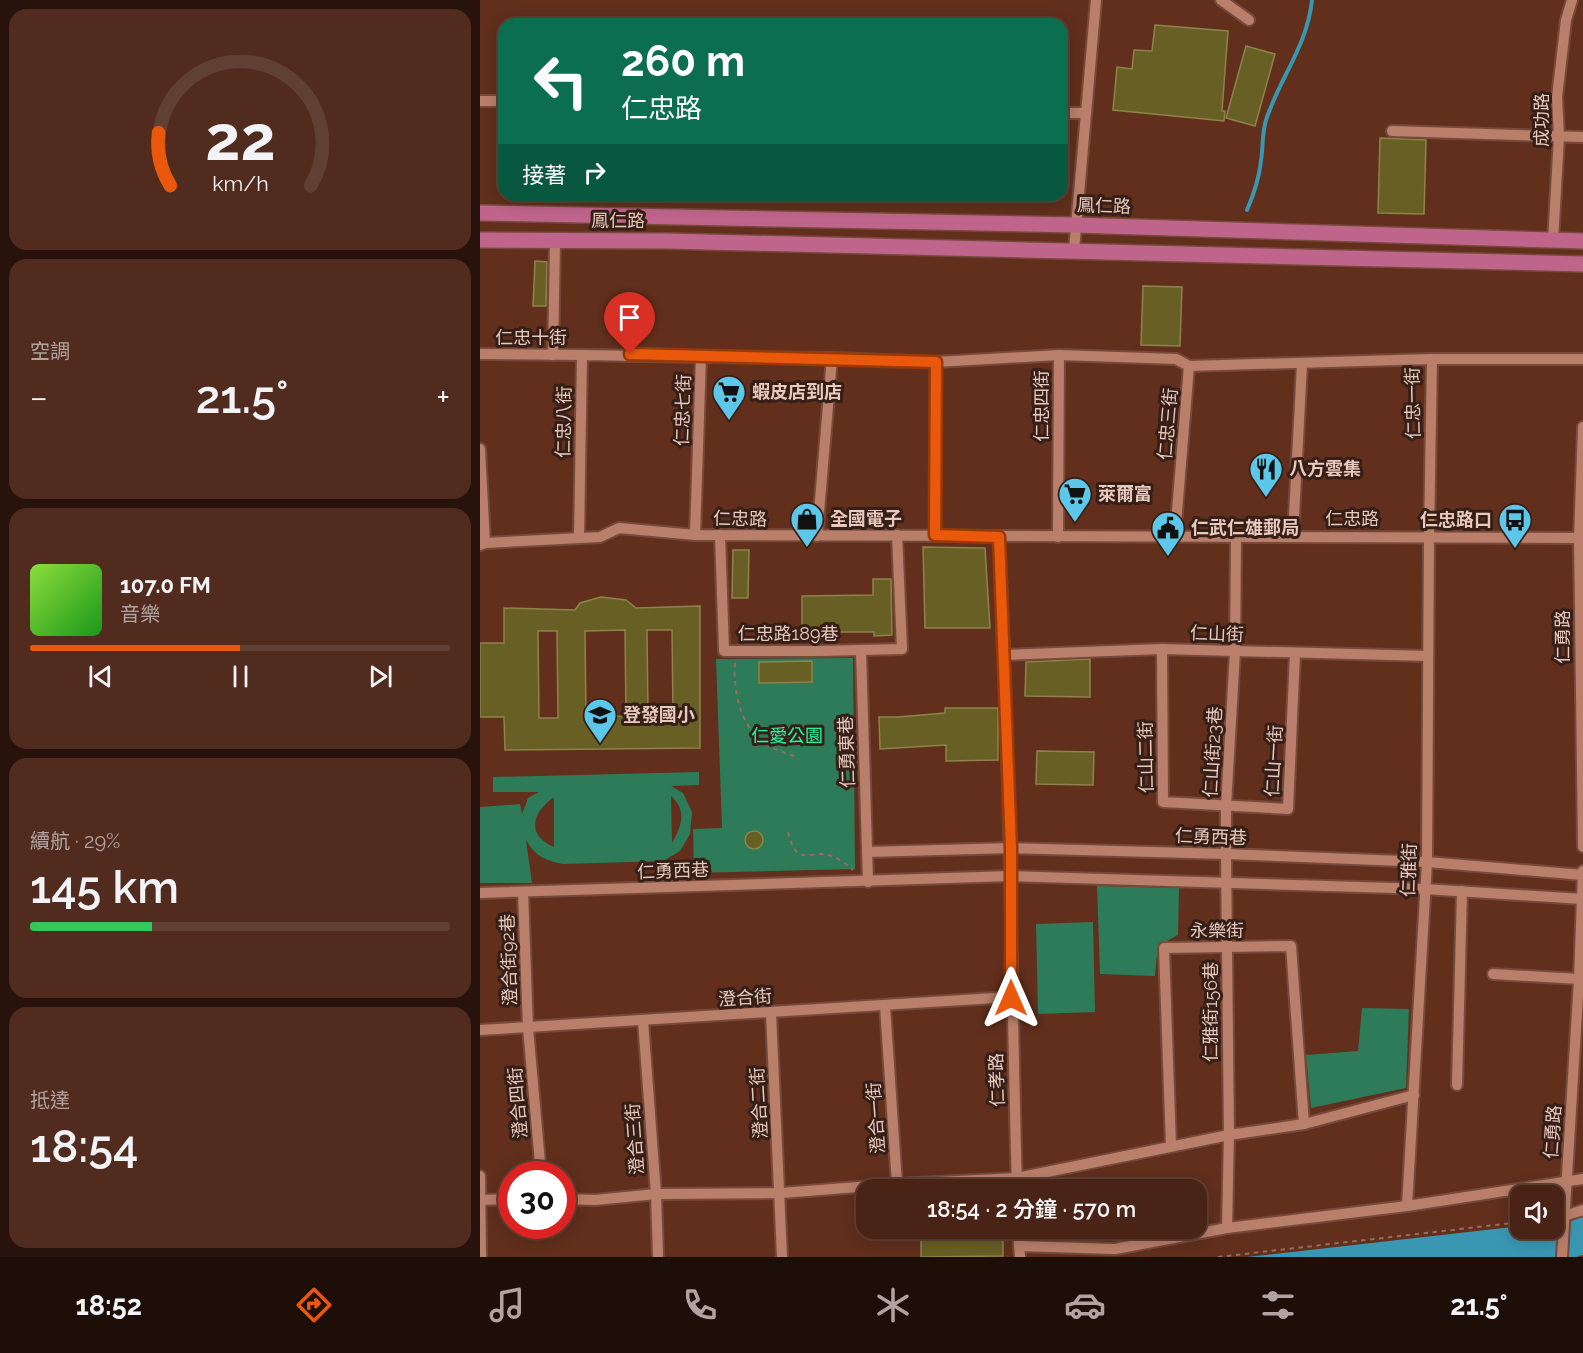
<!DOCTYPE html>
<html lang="zh-TW">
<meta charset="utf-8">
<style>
body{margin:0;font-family:Raleway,"Noto Sans TC",sans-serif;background:#502b1e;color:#f1f3f6;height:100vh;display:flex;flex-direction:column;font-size:22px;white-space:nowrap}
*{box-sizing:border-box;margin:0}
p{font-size:20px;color:#b1a4a0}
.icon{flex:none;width:33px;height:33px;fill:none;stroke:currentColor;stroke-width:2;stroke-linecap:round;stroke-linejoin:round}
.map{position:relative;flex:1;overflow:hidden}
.panel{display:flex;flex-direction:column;gap:9px;padding:9px;background:#28130c;width:480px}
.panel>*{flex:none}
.hud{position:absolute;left:18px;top:18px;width:570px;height:183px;border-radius:18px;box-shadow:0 3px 15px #0003,0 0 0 2px #614034;background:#0b6e4f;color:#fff;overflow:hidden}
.fabs{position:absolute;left:1030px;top:1185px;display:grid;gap:12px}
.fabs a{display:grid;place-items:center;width:54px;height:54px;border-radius:12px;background:#492315;box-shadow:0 3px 15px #0003,0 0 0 2px #614034;font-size:30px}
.speed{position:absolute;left:18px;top:1161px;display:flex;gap:12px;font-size:30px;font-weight:700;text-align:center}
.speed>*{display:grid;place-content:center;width:78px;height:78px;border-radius:50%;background:#492315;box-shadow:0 3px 15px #0003,0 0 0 2px #614034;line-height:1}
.speed .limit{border:9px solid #d22;background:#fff;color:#111}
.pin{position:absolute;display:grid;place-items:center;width:51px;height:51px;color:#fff;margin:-62px -26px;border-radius:50% 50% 50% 0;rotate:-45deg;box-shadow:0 0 6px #0007}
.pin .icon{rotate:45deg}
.me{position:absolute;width:66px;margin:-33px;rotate:0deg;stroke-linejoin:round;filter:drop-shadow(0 0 4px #0008)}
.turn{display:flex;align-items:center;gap:21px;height:126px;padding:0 24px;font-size:27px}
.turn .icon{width:78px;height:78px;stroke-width:2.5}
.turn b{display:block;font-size:42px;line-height:51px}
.then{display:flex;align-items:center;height:57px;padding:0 24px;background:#0003;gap:12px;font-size:22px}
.big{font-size:45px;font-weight:600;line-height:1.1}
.panel .widget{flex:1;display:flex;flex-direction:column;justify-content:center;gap:9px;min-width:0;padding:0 21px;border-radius:18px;background:#502b1e}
.panel .dial{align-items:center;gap:0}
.dial svg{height:156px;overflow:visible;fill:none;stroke:#614034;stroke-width:7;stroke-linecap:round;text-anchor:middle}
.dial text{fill:#f1f3f6;stroke:none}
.song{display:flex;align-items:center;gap:18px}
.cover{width:72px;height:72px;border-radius:9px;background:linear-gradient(135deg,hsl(90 70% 55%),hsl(120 70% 35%))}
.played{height:6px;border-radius:3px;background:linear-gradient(90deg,#ea580c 50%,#614034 50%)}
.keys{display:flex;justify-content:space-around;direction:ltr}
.heat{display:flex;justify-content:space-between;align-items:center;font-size:33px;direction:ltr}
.charge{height:9px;border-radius:4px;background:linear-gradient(90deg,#34c759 29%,#614034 0)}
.trip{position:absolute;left:376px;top:1179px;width:351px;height:60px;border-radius:18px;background:#492315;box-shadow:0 3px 15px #0003,0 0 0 2px #614034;font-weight:600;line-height:60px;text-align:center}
.tab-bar{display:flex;height:96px;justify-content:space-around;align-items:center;background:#1d0e08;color:#b1a4a0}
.tab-bar .icon{width:42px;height:42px}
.tab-bar .current{color:#ea580c}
.tab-bar b{font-size:27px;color:#f1f3f6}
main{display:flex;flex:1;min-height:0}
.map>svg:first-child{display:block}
</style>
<main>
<section class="panel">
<div class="widget dial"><svg viewBox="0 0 100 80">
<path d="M14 69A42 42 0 1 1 86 69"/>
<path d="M14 69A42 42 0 0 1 8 42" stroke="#ea580c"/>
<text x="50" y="56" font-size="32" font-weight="700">22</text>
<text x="50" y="72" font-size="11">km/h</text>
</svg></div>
<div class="widget"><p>空調</p>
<div class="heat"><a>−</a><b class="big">21.5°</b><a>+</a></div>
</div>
<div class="widget">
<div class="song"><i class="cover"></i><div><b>107.0 FM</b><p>音樂</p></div></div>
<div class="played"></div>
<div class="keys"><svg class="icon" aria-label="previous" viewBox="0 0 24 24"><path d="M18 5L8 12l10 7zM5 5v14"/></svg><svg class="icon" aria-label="pause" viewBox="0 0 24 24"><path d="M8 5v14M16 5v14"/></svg><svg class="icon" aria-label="next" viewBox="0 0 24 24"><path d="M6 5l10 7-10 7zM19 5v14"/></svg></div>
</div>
<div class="widget"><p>續航 · 29%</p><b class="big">145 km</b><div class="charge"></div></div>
<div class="widget"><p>抵達</p><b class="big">18:54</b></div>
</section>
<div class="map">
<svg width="1103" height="1257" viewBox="0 0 1103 1257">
<rect width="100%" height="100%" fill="#612f1c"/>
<g fill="#2d7b59" fill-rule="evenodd">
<polygon points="373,658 375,869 214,873 213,829 242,828 236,659"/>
<path d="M219 772V785L191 786 203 793 212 812 210 834 200 851 183 861 83 864C64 860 55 856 46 840L52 883H0V807L40 804 42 814 48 798 59 792H13V777ZM191 796C207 810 202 826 192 843ZM73 798H74V847C46 835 52 813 73 798Z"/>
<path d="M617 886 699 888 698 935C674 947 678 951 675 976L620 974Z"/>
<polygon points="613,922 615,1012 558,1014 556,924"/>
<polygon points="882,1008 929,1009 926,1088 831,1108 826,1055 878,1051"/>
</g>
<polygon fill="#3a97b2" points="1103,1215 1103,1255 1096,1257 767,1257 1041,1226 1041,1228 1074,1228 1074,1222"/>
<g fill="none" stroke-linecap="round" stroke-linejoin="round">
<path stroke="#3a97b2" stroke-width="4" d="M767 210C774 194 779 179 781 161 783 148 782 133 786 120 800 77 827 47 832 0"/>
</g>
<g fill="#685f25" stroke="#8c844a" stroke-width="1.5" fill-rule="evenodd">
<polygon points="675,25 748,31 742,111 745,111 744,121 633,110 637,67 652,69 654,50 672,51"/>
<polygon points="766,46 795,54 775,126 746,118"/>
<polygon points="900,138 946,140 944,214 898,213"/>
<polygon points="55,261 67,262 66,306 53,306"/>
<polygon points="663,286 702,287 700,346 661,345"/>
<polygon points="443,547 505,548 510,628 445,628"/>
<polygon points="253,550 269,550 268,598 252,598"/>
<polygon points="393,579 411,579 412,635 394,636 394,632 322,632 322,596 393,595"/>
<path d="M121 597 146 600 156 608 220 606V748L25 750 24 717H0V643H24V608L95 610 100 603ZM145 630 146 716 106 717 105 631ZM167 630H192L193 715H168ZM58 631H77L78 718H59Z"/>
<polygon points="610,659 610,697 545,696 546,662"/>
<polygon points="332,661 332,682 279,683 279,662"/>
<polygon points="465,708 518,708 518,760 466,761 466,745 400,749 399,717 418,717 465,713"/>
<polygon points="557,751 614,752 613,785 556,784"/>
<circle cx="274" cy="840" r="9"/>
<polygon points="523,1228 523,1256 441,1257 441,1229"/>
</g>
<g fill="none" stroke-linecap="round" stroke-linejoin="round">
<defs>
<g id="minor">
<polyline points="741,0 769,20"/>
<polyline points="0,101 24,101"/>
<polyline points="582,113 605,113"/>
<polyline points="912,131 1103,137"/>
<polyline points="1073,241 1079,137 1077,97 1086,20 1092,0"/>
<polyline points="594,250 616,0"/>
<polyline points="0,354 102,355"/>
<polyline points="73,355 75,241"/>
<polyline points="221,357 352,358"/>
<polyline points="952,359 1103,359"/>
<polyline points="456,362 579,355"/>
<polyline points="709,366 952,359 949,536 947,862 927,1206"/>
<polyline points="1103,427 1099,538 1103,847"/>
<polyline points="0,449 5,543"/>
<polyline points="240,535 244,651 339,651 422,649 417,535"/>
<polyline points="813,535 822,364"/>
<polyline points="337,536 352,358 456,362 455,535"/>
<polyline points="99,537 102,355 221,357 215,535"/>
<path d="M519 537C530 754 531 972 537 1190"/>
<polyline points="578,537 579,355 696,359 709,366 695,536"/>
<polyline points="0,545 5,543 120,537 139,528 215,535 1099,538"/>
<polyline points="682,649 683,802 808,809 815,653"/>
<polyline points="381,651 388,882"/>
<polyline points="524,655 682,649 948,656"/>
<polyline points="387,852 531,848 746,854 947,862 1103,875"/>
<polyline points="43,892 48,1028 61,1174"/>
<polyline points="0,893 531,876 945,889 1102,899"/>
<polyline points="1013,974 1099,979"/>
<polyline points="291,1013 302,1257"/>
<polyline points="0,1030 531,997"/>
<polyline points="977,1085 982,891"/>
<polyline points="691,1146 684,948 811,946 824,1124"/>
<polyline points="0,1176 1,1257"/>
<polyline points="417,1184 537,1178 749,1135 824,1124 934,1095"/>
<polyline points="82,1199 115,1200 176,1194 163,1021"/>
<polyline points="0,1200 32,1199"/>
<polyline points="1084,1216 1103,1210"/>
<polyline points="538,1228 540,1257"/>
<polyline points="747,1228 749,1135 746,854 746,806 755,651 756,537"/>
<polyline points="539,1246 635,1249 747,1228 927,1206 1103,1179"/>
<polyline points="178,1255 176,1194 301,1193 417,1184 405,1006"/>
<polyline points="1082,1257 1099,979 1103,871"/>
</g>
<g id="major">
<polyline points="0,213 595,225 1103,241"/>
<polyline points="0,240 188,241 1103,264"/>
</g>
</defs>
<use href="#minor" stroke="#764a3a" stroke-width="14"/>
<use href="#major" stroke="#764a3a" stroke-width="18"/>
<g stroke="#986d5d" stroke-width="2" stroke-dasharray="4.5 4.5" stroke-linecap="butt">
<path d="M255 663C253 691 260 727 286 744 295 750 306 753 317 757"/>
<path d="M308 832C317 870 331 848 352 856 360 859 367 865 373 870"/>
<polyline points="738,1257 1041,1222"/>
</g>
<use href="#minor" stroke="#b97f6a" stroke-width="10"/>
<use href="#major" stroke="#bf648b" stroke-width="15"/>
</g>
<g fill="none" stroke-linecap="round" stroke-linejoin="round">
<defs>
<polyline id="route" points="150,354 456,362 455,535 519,537 531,848 531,998"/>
</defs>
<use href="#route" stroke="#983908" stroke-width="15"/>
<use href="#route" stroke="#ea580c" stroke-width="10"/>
</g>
<defs>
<symbol id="supermarket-pin" viewBox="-11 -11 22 30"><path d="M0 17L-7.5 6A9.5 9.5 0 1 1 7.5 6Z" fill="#5cc7e8" stroke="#361f16"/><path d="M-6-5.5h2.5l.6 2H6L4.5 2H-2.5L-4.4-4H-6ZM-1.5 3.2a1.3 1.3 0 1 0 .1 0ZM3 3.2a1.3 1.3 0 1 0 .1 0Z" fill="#111"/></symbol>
<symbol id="restaurant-pin" viewBox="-11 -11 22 30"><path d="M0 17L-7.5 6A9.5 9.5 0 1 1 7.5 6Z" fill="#5cc7e8" stroke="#361f16"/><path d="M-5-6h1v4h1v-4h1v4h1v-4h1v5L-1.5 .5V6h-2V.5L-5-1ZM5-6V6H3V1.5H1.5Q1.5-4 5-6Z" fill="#111"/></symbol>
<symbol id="shop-pin" viewBox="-11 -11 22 30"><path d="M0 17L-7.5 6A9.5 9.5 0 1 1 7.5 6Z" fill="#5cc7e8" stroke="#361f16"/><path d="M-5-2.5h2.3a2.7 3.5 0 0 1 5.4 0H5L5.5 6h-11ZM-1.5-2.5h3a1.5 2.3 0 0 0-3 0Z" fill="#111"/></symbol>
<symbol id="bus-pin" viewBox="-11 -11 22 30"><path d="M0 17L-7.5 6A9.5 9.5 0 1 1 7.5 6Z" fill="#5cc7e8" stroke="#361f16"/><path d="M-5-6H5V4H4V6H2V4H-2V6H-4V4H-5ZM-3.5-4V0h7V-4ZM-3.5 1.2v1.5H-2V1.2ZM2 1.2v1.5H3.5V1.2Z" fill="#111"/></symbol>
<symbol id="civic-pin" viewBox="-11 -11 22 30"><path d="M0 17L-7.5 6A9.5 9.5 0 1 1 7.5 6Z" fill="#5cc7e8" stroke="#361f16"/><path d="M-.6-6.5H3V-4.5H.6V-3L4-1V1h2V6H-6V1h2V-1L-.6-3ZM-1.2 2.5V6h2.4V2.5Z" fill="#111"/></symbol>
<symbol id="school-pin" viewBox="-11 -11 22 30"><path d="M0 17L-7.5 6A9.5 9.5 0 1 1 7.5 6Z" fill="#5cc7e8" stroke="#361f16"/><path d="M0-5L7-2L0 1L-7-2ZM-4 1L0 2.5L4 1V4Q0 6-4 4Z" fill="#111"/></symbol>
</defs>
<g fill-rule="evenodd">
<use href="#supermarket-pin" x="230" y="373" width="38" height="52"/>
<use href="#restaurant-pin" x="767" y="450" width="38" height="52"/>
<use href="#supermarket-pin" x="576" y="475" width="38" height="52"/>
<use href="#shop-pin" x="308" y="500" width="38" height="52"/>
<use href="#bus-pin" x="1016" y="501" width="38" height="52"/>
<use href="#civic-pin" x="669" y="509" width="38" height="52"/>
<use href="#school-pin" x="101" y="696" width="38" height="52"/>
</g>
<g text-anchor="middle" stroke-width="6" stroke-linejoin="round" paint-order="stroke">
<g font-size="18" fill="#e9c9be" stroke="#361f16">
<text transform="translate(1062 120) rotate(-90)" y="6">成功路</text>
<text transform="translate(624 206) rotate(2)" y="6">鳳仁路</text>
<text x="138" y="227">鳳仁路</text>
<text x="51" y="344">仁忠十街</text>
<text transform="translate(933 403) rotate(-91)" y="6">仁忠一街</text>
<text transform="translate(562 406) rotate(-90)" y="6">仁忠四街</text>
<text transform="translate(203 410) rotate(-88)" y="6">仁忠七街</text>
<text transform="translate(84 422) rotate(-89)" y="6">仁忠八街</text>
<text transform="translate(688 424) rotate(-85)" y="6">仁忠三街</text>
<text transform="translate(260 519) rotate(1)" y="6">仁忠路</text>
<text x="872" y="525">仁忠路</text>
<text x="308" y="640">仁忠路189巷</text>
<text transform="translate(737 634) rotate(2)" y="6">仁山街</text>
<text transform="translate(1083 637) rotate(-90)" y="6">仁勇路</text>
<text transform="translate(367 752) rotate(-92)" y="6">仁勇東巷</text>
<text transform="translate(733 752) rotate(-87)" y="6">仁山街23巷</text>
<text transform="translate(666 757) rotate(-91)" y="6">仁山二街</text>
<text transform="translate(794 761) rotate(-87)" y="6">仁山一街</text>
<text transform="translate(731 837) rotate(2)" y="6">仁勇西巷</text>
<text transform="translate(929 870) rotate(-88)" y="6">仁雅街</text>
<text transform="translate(193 871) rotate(-2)" y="6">仁勇西巷</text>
<text x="737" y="937">永樂街</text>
<text transform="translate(29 960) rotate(-92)" y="6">澄合街92巷</text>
<text transform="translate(265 998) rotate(-4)" y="6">澄合街</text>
<text transform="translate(731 1012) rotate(-90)" y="6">仁雅街156巷</text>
<text transform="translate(517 1080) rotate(-92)" y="6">仁孝路</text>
<text transform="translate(38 1103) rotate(-95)" y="6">澄合四街</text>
<text transform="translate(279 1103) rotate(-93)" y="6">澄合二街</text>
<text transform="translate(396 1118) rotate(-94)" y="6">澄合一街</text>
<text transform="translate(1073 1132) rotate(-86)" y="6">仁勇路</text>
<text transform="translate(155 1139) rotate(-94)" y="6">澄合三街</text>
</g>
<g font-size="18" font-weight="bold" fill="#e9c9be" stroke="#361f16" text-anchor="start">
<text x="272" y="398">蝦皮店到店</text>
<text x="809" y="475">八方雲集</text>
<text x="618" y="500">萊爾富</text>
<text x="350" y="525">全國電子</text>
<text x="1012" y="526" text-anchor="end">仁忠路口</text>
<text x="711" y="534">仁武仁雄郵局</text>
<text x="143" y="721">登發國小</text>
</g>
<g font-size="18" fill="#23f8aa" stroke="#361f16">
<text x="307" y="742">仁愛公園</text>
</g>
</g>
</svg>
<div class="fabs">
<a><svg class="icon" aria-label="sound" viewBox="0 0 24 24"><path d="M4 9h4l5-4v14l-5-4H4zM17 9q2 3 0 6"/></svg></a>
</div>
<div class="speed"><div class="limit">30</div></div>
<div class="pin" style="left:150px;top:354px;background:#d93025"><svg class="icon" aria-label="arrive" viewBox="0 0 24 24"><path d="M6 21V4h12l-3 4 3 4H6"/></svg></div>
<svg class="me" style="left:531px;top:998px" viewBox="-20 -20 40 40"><path d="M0-17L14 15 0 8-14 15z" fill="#ea580c" stroke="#fff" stroke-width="4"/></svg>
<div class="trip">18:54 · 2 分鐘 · 570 m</div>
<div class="hud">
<div class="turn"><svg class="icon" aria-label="left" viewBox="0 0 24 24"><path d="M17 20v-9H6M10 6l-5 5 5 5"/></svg><div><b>260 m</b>仁忠路</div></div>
<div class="then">接著<svg class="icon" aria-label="right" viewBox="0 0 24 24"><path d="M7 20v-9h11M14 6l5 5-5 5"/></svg></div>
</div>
</div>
</main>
<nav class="tab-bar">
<b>18:52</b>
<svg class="icon current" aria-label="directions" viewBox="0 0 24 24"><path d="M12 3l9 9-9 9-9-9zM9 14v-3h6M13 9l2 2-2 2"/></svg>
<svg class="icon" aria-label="music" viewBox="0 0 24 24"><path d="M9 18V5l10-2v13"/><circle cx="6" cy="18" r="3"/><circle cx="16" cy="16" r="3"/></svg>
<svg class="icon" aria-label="phone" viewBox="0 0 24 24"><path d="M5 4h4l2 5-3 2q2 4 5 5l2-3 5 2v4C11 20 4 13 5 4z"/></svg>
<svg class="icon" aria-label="climate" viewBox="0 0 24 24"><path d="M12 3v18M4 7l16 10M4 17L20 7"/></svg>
<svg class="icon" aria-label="car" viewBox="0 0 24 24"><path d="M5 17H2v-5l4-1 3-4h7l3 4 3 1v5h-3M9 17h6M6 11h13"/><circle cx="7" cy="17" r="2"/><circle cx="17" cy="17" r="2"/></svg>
<svg class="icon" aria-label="filters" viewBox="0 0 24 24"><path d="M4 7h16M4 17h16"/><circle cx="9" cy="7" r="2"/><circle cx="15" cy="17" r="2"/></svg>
<b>21.5°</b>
</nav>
